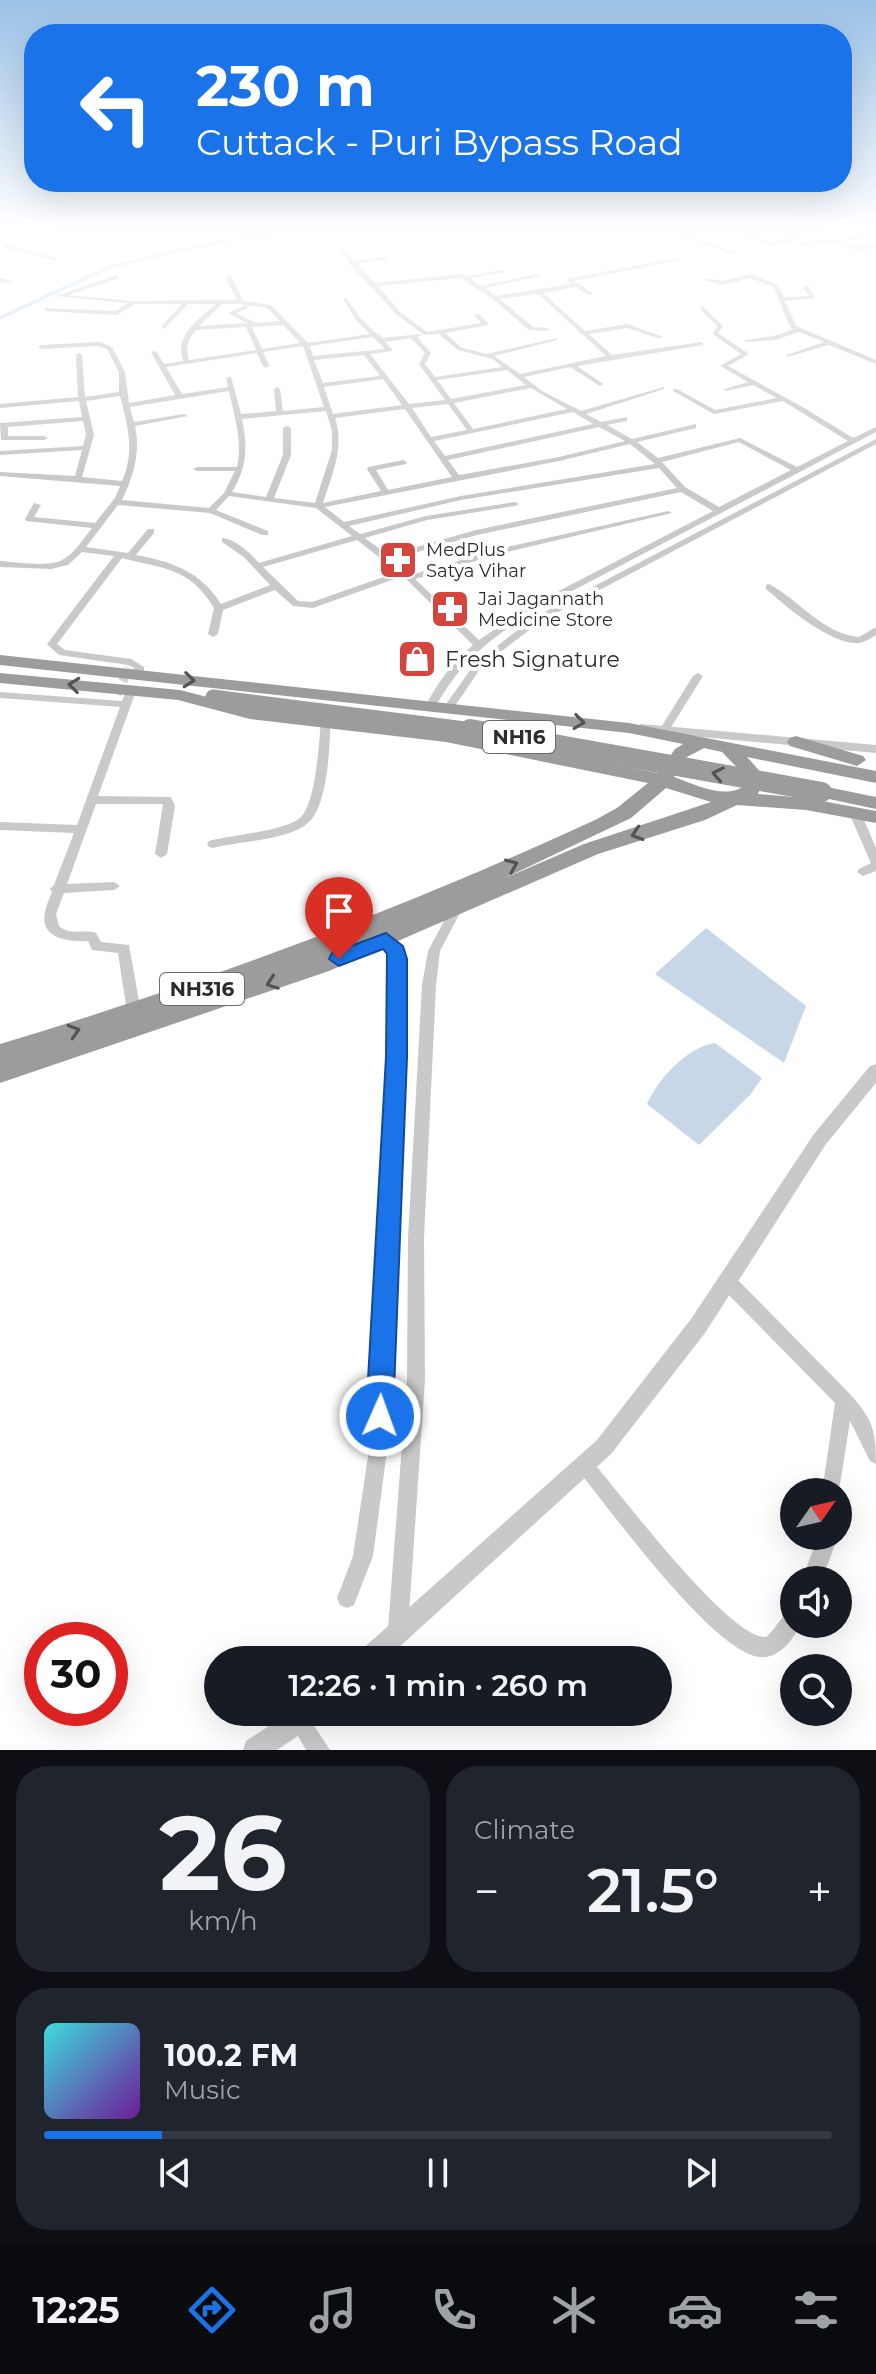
<!DOCTYPE html>
<meta charset="utf-8">
<style>
body{margin:0;font-family:Montserrat,sans-serif;background:#20242c;color:#f1f3f6;height:100vh;display:flex;flex-direction:column;font-size:30px;white-space:nowrap}
*{box-sizing:border-box;margin:0}
p{font-size:26px;color:#9ea1a6}
.icon{flex:none;width:44px;height:44px;fill:none;stroke:currentColor;stroke-width:2;stroke-linecap:round;stroke-linejoin:round}
.map{position:relative;height:1750px;overflow:hidden}
.details{display:flex;flex-direction:column;gap:16px;padding:16px;background:#0d0f14;flex:1}
.details>*{flex:none}
.banner{position:absolute;left:24px;top:24px;width:828px;height:168px;border-radius:32px;box-shadow:0 8px 32px #0002;background:#1a73e8;color:#fff;overflow:hidden}
.needle{width:52px;rotate:56deg}
.tools{position:absolute;left:780px;top:1478px;display:grid;gap:16px}
.tools a{display:grid;place-items:center;width:72px;height:72px;border-radius:50%;background:#171b24;box-shadow:0 8px 32px #0002;font-size:40px}
.speed{position:absolute;left:24px;top:1622px;display:flex;gap:16px;font-size:40px;font-weight:700;text-align:center}
.speed>*{display:grid;place-content:center;width:104px;height:104px;border-radius:50%;background:#171b24;box-shadow:0 8px 32px #0002;line-height:1}
.speed .limit{border:12px solid #d22;background:#fff;color:#111}
.pin{position:absolute;display:grid;place-items:center;width:68px;height:68px;color:#fff;margin:-82px -34px;border-radius:50% 50% 50% 0;rotate:-45deg;box-shadow:0 0 8px #0007}
.pin .icon{rotate:45deg}
.me{position:absolute;width:88px;margin:-44px;rotate:2deg;stroke-linejoin:round;filter:drop-shadow(0 0 6px #0008)}
.turn{display:flex;align-items:center;gap:28px;height:168px;padding:0 40px;font-size:36px}
.turn .icon{width:104px;height:104px;stroke-width:2.5}
.turn b{display:block;font-size:56px;line-height:68px}
.big{font-size:60px;font-weight:600;line-height:1.1}
.details .tile{flex:1;display:flex;flex-direction:column;justify-content:center;gap:12px;min-width:0;padding:0 28px;border-radius:32px;background:#20242c}
.details .dial{align-items:center;gap:0}
.dial b{font-size:104px;line-height:1}
.song{display:flex;align-items:center;gap:24px}
.cover{width:96px;height:96px;border-radius:12px;background:linear-gradient(135deg,hsl(180 70% 55%),hsl(280 70% 35%))}
.played{height:8px;border-radius:4px;background:linear-gradient(90deg,#1a73e8 15%,#363941 15%)}
.keys{display:flex;justify-content:space-around;direction:ltr}
.heat{display:flex;justify-content:space-between;align-items:center;font-size:44px;direction:ltr}
.details .tiles{flex:1;display:grid;gap:16px;grid-template-columns:1fr 1fr}
.tile:last-child{grid-column:span 2}
.trip{position:absolute;left:204px;top:1646px;width:468px;height:80px;border-radius:40px;background:#171b24;box-shadow:0 8px 32px #0002;font-weight:600;line-height:80px;text-align:center}
.dock{display:flex;height:128px;justify-content:space-around;align-items:center;background:#090b0e;color:#9ea1a6}
.dock .icon{width:56px;height:56px}
.dock .active{color:#1a73e8}
.dock b{font-size:36px;color:#f1f3f6}
.map>svg:first-child{display:block}
</style>
<div class="map">
<svg width="876" height="1750" viewBox="0 0 876 1750">
<rect width="100%" height="100%" fill="#fff"/>
<g fill="#c8d7e7">
<polygon points="706,928 806,1006 784,1063 655,974"/>
<path d="M715 1043 762 1078 750 1095 699 1145 647 1104C658 1079 687 1047 715 1043Z"/>
</g>
<g fill="none" stroke-linecap="round" stroke-linejoin="round">
<polygon fill="#c8d7e7" fill-rule="evenodd" points="312,229 372,232 428,229 372,236 312,233 219,244 111,268 0,320 0,316 107,266 219,240"/>
<polyline stroke="#d5d5d5" stroke-width="9" stroke-dasharray="9 5" stroke-linecap="butt" points="117,694 129,668"/>
<g fill="#c9c9c9" fill-rule="evenodd">
<polygon points="123,229 128,229 131,238 127,238"/>
<polygon points="207,229 217,229 188,237 185,235"/>
<path d="M666 229C673 229 678 233 685 233 693 234 702 229 710 229L691 236 739 254 734 255Z"/>
<polygon points="728,229 735,229 770,242 792,239 772,229 779,229 800,240 770,246"/>
<polygon points="0,235 10,246 59,259 56,261 6,248 0,240"/>
<polygon points="864,236 866,239 843,241 858,247 876,243 876,247 858,251 835,242 802,245 799,243"/>
<path d="M340 249H344L354 260 388 257 386 260 357 263 375 283 462 274 466 276 503 270 506 272 470 278 481 286 537 274 540 276 485 288 496 296 571 284 567 281V279L682 257 680 260 574 281 592 293V295H588L575 287 543 293 585 331 627 324 663 337 658 338 627 328 589 334 612 355 701 342 703 343V345L577 366 602 383 603 384 600 386 570 367 524 377 542 391 581 411 664 387V389L586 414 601 422 627 417V421L607 425 632 439 696 424V428L637 442 658 458 740 438 797 467 848 441 783 401 714 414 673 391V389H677L715 410 777 398 753 385 725 391V389L748 382 720 366 741 354 713 334 717 326 700 309 702 306 723 326 718 333 749 354 728 366 806 409 853 438 876 427V432L532 612C486 642 463 659 435 707H427L426 705C438 682 453 662 473 645L403 576 313 608 293 606 275 590 223 610 218 634 213 637 208 634 214 608C189 567 164 569 122 558L57 644 65 650 131 659 144 667V675L139 678 136 677 134 668 128 665 59 655 47 644 114 556 82 552 68 565 51 569 0 567V561C16 562 46 567 60 561 73 556 83 539 92 528L26 521 25 519 34 503 41 505 34 517 95 523 115 498 120 486 0 476V472L75 476 82 450 0 455V451L83 446 86 435 83 421 8 427V436H44L48 438 44 440H1L0 423 82 417 79 401 0 408V404L78 397 76 355 79 353 82 355 85 397 119 392V372L107 349 99 346 41 349 38 347 41 345 100 342 112 347 125 372 129 403 175 395 151 352 156 351 164 364 183 361C174 335 199 319 216 304H188L164 329 162 326 182 304H135L117 315 46 311 44 308 116 311 128 303 56 296 117 275 119 278 68 295 132 301 237 300 226 278 229 276 232 278 243 301 271 305 308 343 370 334 357 321 343 299 346 297 361 319 376 333 379 334 382 338 421 334V336L417 337 431 353 425 364 435 377 502 367 493 359 458 350 439 334 424 335 396 314 349 263ZM461 278 493 299 529 330 549 331 547 328 533 327 500 299 538 294 580 332V334L583 335 606 356 520 374 494 356 557 340V338L487 354 462 348 445 333 488 325V323L479 314 474 315 481 323 427 332 400 312 378 286ZM222 304H241L267 308 280 321 256 323 236 313 248 308 246 305 228 313 247 323 199 326ZM283 325 300 343 262 349 252 327ZM246 327 256 350 189 360C185 348 188 340 196 330ZM373 337 385 349 313 356 310 346ZM411 338 425 353 419 364 445 400 409 404 370 354 392 351V349L385 342ZM303 346 324 407 283 411 280 389 277 387 274 389 276 411 241 414 231 377 226 378 228 387 182 394 166 367 257 353 263 366 266 368 269 366 263 352ZM364 355 380 376 323 383 314 360ZM507 370 526 385 451 399 437 380ZM383 379 402 405 333 414 324 387ZM531 388 567 409 473 429 454 403ZM229 391C234 416 243 440 237 467H197L193 469 197 471H235L224 493 209 508 122 500C133 478 141 451 135 426L188 416 184 414 134 422 130 407ZM120 396C128 427 135 451 122 481L82 477 94 435 86 401ZM448 404 467 430 431 437 412 408ZM405 409 452 477 388 490 376 470 406 464 407 462 403 460 368 467 367 469 381 491 323 503C332 474 345 447 335 418ZM326 411 332 431V450L315 503 274 498 291 455V428L287 426 283 428V455L266 497 232 492C247 467 248 447 242 419ZM573 412 593 424 445 456 434 441ZM599 427 625 441 559 457 459 475 448 460ZM739 442 791 470 719 507 685 487 662 462ZM630 444 655 464 461 496 344 522 325 507 559 461ZM659 468 677 488 476 530 388 555 365 538 427 520 515 506 519 504 515 502 426 516 360 534 349 526 461 500ZM681 492 713 511 526 608 479 640 415 579 499 554 672 513 668 511 494 550 411 575 393 559 477 535ZM229 496 316 508 352 536 259 563C250 553 236 539 222 538V542L244 557 270 585 221 604C200 571 173 562 136 555L154 533V529H148L128 553 86 547 118 505 210 513 262 535H268V531L216 510ZM357 540 398 572 312 602 298 601 263 567Z"/>
<polygon points="750,274 778,285 784,297 809,296 803,287 808,286 815,298 785,301 796,326 876,360 876,364 829,345 787,357 787,355 824,342 799,332 775,340 745,342 745,340 774,336 793,329 790,327 774,287 750,278 723,285 705,280 708,278 723,281"/>
<polygon points="0,278 12,281 9,283 0,282"/>
<polygon points="876,439 876,444 541,621 482,666 453,709 449,710 444,707 476,662 535,617"/>
<path d="M769 584C799 600 823 634 859 637L876 627V635C871 638 865 642 859 643 830 645 786 606 766 589V585Z"/>
<polygon points="698,673 703,676 670,729 669,731 661,731 660,729 693,676"/>
<path d="M131 688 136 691 98 796 171 797 175 806 167 854 161 858 155 854 163 804H96L67 884 114 882 120 886 114 890 64 893 56 914 59 926C70 936 84 929 96 933L101 942 129 945 141 1012 139 1016 134 1017 129 1016 127 1012 118 953 92 950 88 941C69 942 39 939 45 912 46 905 50 898 52 892L50 889 54 885 74 833 0 830V822L77 825 120 707 0 698V692L122 701 126 691Z"/>
<path d="M326 717 331 720C329 747 329 811 304 826 280 841 240 841 213 848L209 847 207 844 209 841C231 835 285 831 300 818 316 804 319 742 321 720Z"/>
<polygon points="855,809 861,813 876,848 876,871 863,876 857,872 859,869 871,863 849,813"/>
<polygon points="456,904 460,906 462,909 440,951 436,985 424,1238 425,1379 408,1629 405,1636 398,1639 391,1636 388,1629 407,1379 408,1238 422,985 428,951 452,906"/>
<polygon points="386,935 390,937 402,951 404,1057 388,1443 373,1556 354,1605 347,1608 340,1605 337,1598 353,1556 370,1443 390,1057 390,952 380,940 382,937"/>
<path d="M727 1273 733 1275 850 1394C873 1420 876 1430 876 1464L870 1461 850 1421 838 1497V1492H822L835 1403 721 1287 719 1281 721 1275Z"/>
<path d="M586 1458 592 1461C620 1493 729 1639 766 1637 777 1628 782 1613 794 1608V1624H801C793 1639 780 1659 760 1657 714 1653 612 1512 580 1473L577 1467 580 1461Z"/>
<polygon points="818,1536 838,1536 822,1580 802,1580"/>
<polygon points="301,1712 307,1715 330,1750 306,1750 290,1722 293,1715"/>
</g>
<g fill="#c9c9c9" fill-rule="evenodd">
<polygon points="641,724 876,745 876,753 637,731 635,728"/>
<polygon points="876,1064 876,1083 826,1144 705,1333 611,1454 385,1660 355,1660 359,1652 597,1440 691,1319 814,1134 870,1066"/>
<polygon points="290,1712 323,1712 320,1721 277,1750 243,1750 246,1741"/>
</g>
<g fill="#9c9c9c" fill-rule="evenodd">
<path d="M0 655 629 723 876 771V783L747 757 765 777 758 794 806 798 876 811V823L806 810 737 805 705 820 598 854 329 971 0 1083V1044C204 983 402 909 595 820L617 808 648 783 446 742 250 719 178 700 0 683V673L180 690 250 708 446 731 658 773 675 749 683 744 629 733 0 665ZM704 748 722 752 747 778 744 786C725 800 694 784 674 777L687 757ZM666 788 711 802 584 844 503 879 631 818Z"/>
<polygon points="796,736 863,756 866,760 857,766 790,746 787,742 790,738"/>
<polygon points="822,786 876,797 876,809 815,796 813,792"/>
</g>
<polyline stroke="#9c9c9c" stroke-width="15" points="213,697 481,731"/>
<polyline stroke="#9c9c9c" stroke-width="20" points="470,729 822,792"/>
</g>
<defs><path id="oneway-chevron" d="M-2-3.5L2.5 0L-2 3.5" fill="none" stroke-width="1.6" stroke-linecap="round" stroke-linejoin="round" transform="scale(2)"/></defs>
<g stroke="#535353">
<use href="#oneway-chevron" transform="translate(189 680) rotate(6)"/>
<use href="#oneway-chevron" transform="translate(74 685) rotate(-174)"/>
<use href="#oneway-chevron" transform="translate(579 722) rotate(7)"/>
<use href="#oneway-chevron" transform="translate(718 774) rotate(-169)"/>
<use href="#oneway-chevron" transform="translate(637 834) rotate(162)"/>
<use href="#oneway-chevron" transform="translate(512 865) rotate(-23)"/>
<use href="#oneway-chevron" transform="translate(272 983) rotate(160)"/>
<use href="#oneway-chevron" transform="translate(74 1031) rotate(-17)"/>
</g>
<linearGradient id="sky" x2="0" y2="1"><stop stop-color="#9bc2e8"/><stop offset="0.48" stop-color="#fff"/><stop offset="1" stop-color="#fff" stop-opacity="0"/></linearGradient>
<rect width="876" height="474" fill="url(#sky)"/>
<polygon fill="#1a73e8" stroke="#114b97" stroke-width="2" points="386,933 403,946 407,959 407,1057 393,1416 389,1426 380,1429 370,1426 366,1416 386,1057 387,954 383,949 339,966 329,959 332,953"/>
<defs>
<symbol id="pharmacy-square" viewBox="-11 -11 22 22"><rect x="-9" y="-9" width="18" height="18" rx="4" fill="#d3453d" stroke="#fff"/><path d="M-2-6h4v4h4v4h-4v4h-4v-4h-4v-4h4Z" fill="#fff"/></symbol>
<symbol id="shop-square" viewBox="-11 -11 22 22"><rect x="-9" y="-9" width="18" height="18" rx="4" fill="#d3453d" stroke="#fff"/><path d="M-5-2.5h2.3a2.7 3.5 0 0 1 5.4 0H5L5.5 6h-11ZM-1.5-2.5h3a1.5 2.3 0 0 0-3 0Z" fill="#fff"/></symbol>
</defs>
<g fill-rule="evenodd">
<use href="#pharmacy-square" x="376" y="538" width="44" height="44"/>
<use href="#pharmacy-square" x="428" y="587" width="44" height="44"/>
<use href="#shop-square" x="395" y="637" width="44" height="44"/>
</g>
<g text-anchor="middle" stroke-width="8" stroke-linejoin="round" paint-order="stroke">
<g font-size="18" fill="#2c2c2c" stroke="#fff" text-anchor="start">
<text x="426" y="556">MedPlus<tspan x="426" dy="21">Satya Vihar</tspan></text>
<text x="478" y="605">Jai Jagannath<tspan x="478" dy="21">Medicine Store</tspan></text>
</g>
<g fill="#fff" stroke="#6b6b6b" stroke-width="2">
<rect x="483" y="721" width="72" height="32" rx="6"/>
<rect x="160" y="973" width="84" height="32" rx="6"/>
</g>
<g font-size="20" font-weight="bold" fill="#2c2c2c">
<text x="519" y="744">NH16</text>
<text x="202" y="996">NH316</text>
</g>
<g font-size="22" fill="#2c2c2c" stroke="#fff" text-anchor="start">
<text x="445" y="667">Fresh Signature</text>
</g>
</g>
</svg>
<div class="tools">
<a><svg class="needle" viewBox="-14 -14 28 28"><path d="M0-13l5 13h-10z" fill="#e53935"/><path d="M0 13l5-13h-10z" fill="#9ea1a6"/></svg></a>
<a><svg class="icon" aria-label="sound" viewBox="0 0 24 24"><path d="M4 9h4l5-4v14l-5-4H4zM17 9q2 3 0 6"/></svg></a>
<a><svg class="icon" aria-label="search" viewBox="0 0 24 24"><circle cx="10" cy="10" r="6"/><path d="M15 15l6 6"/></svg></a>
</div>
<div class="speed"><div class="limit">30</div></div>
<div class="pin" style="left:339px;top:959px;background:#d93025"><svg class="icon" aria-label="arrive" viewBox="0 0 24 24"><path d="M6 21V4h12l-3 4 3 4H6"/></svg></div>
<svg class="me" style="left:380px;top:1416px" viewBox="-20 -20 40 40"><circle r="17" fill="#1a73e8" stroke="#fff" stroke-width="3"/><path d="M0-11L8 9 0 5-8 9z" fill="#fff"/></svg>
<div class="trip">12:26 · 1 min · 260 m</div>
<div class="banner">
<div class="turn"><svg class="icon" aria-label="left" viewBox="0 0 24 24"><path d="M17 20v-9H6M10 6l-5 5 5 5"/></svg><div><b>230 m</b>Cuttack - Puri Bypass Road</div></div>
</div>
</div>
<section class="details">
<div class="tiles">
<div class="tile dial"><b>26</b><p>km/h</p></div>
<div class="tile"><p>Climate</p>
<div class="heat"><a>−</a><b class="big">21.5°</b><a>+</a></div>
</div>
<div class="tile">
<div class="song"><i class="cover"></i><div><b>100.2 FM</b><p>Music</p></div></div>
<div class="played"></div>
<div class="keys"><svg class="icon" aria-label="previous" viewBox="0 0 24 24"><path d="M18 5L8 12l10 7zM5 5v14"/></svg><svg class="icon" aria-label="pause" viewBox="0 0 24 24"><path d="M8 5v14M16 5v14"/></svg><svg class="icon" aria-label="next" viewBox="0 0 24 24"><path d="M6 5l10 7-10 7zM19 5v14"/></svg></div>
</div>
</div>
</section>
<nav class="dock">
<b>12:25</b>
<svg class="icon active" aria-label="directions" viewBox="0 0 24 24"><path d="M12 3l9 9-9 9-9-9zM9 14v-3h6M13 9l2 2-2 2"/></svg>
<svg class="icon" aria-label="music" viewBox="0 0 24 24"><path d="M9 18V5l10-2v13"/><circle cx="6" cy="18" r="3"/><circle cx="16" cy="16" r="3"/></svg>
<svg class="icon" aria-label="phone" viewBox="0 0 24 24"><path d="M5 4h4l2 5-3 2q2 4 5 5l2-3 5 2v4C11 20 4 13 5 4z"/></svg>
<svg class="icon" aria-label="climate" viewBox="0 0 24 24"><path d="M12 3v18M4 7l16 10M4 17L20 7"/></svg>
<svg class="icon" aria-label="car" viewBox="0 0 24 24"><path d="M5 17H2v-5l4-1 3-4h7l3 4 3 1v5h-3M9 17h6M6 11h13"/><circle cx="7" cy="17" r="2"/><circle cx="17" cy="17" r="2"/></svg>
<svg class="icon" aria-label="filters" viewBox="0 0 24 24"><path d="M4 7h16M4 17h16"/><circle cx="9" cy="7" r="2"/><circle cx="15" cy="17" r="2"/></svg>
</nav>
